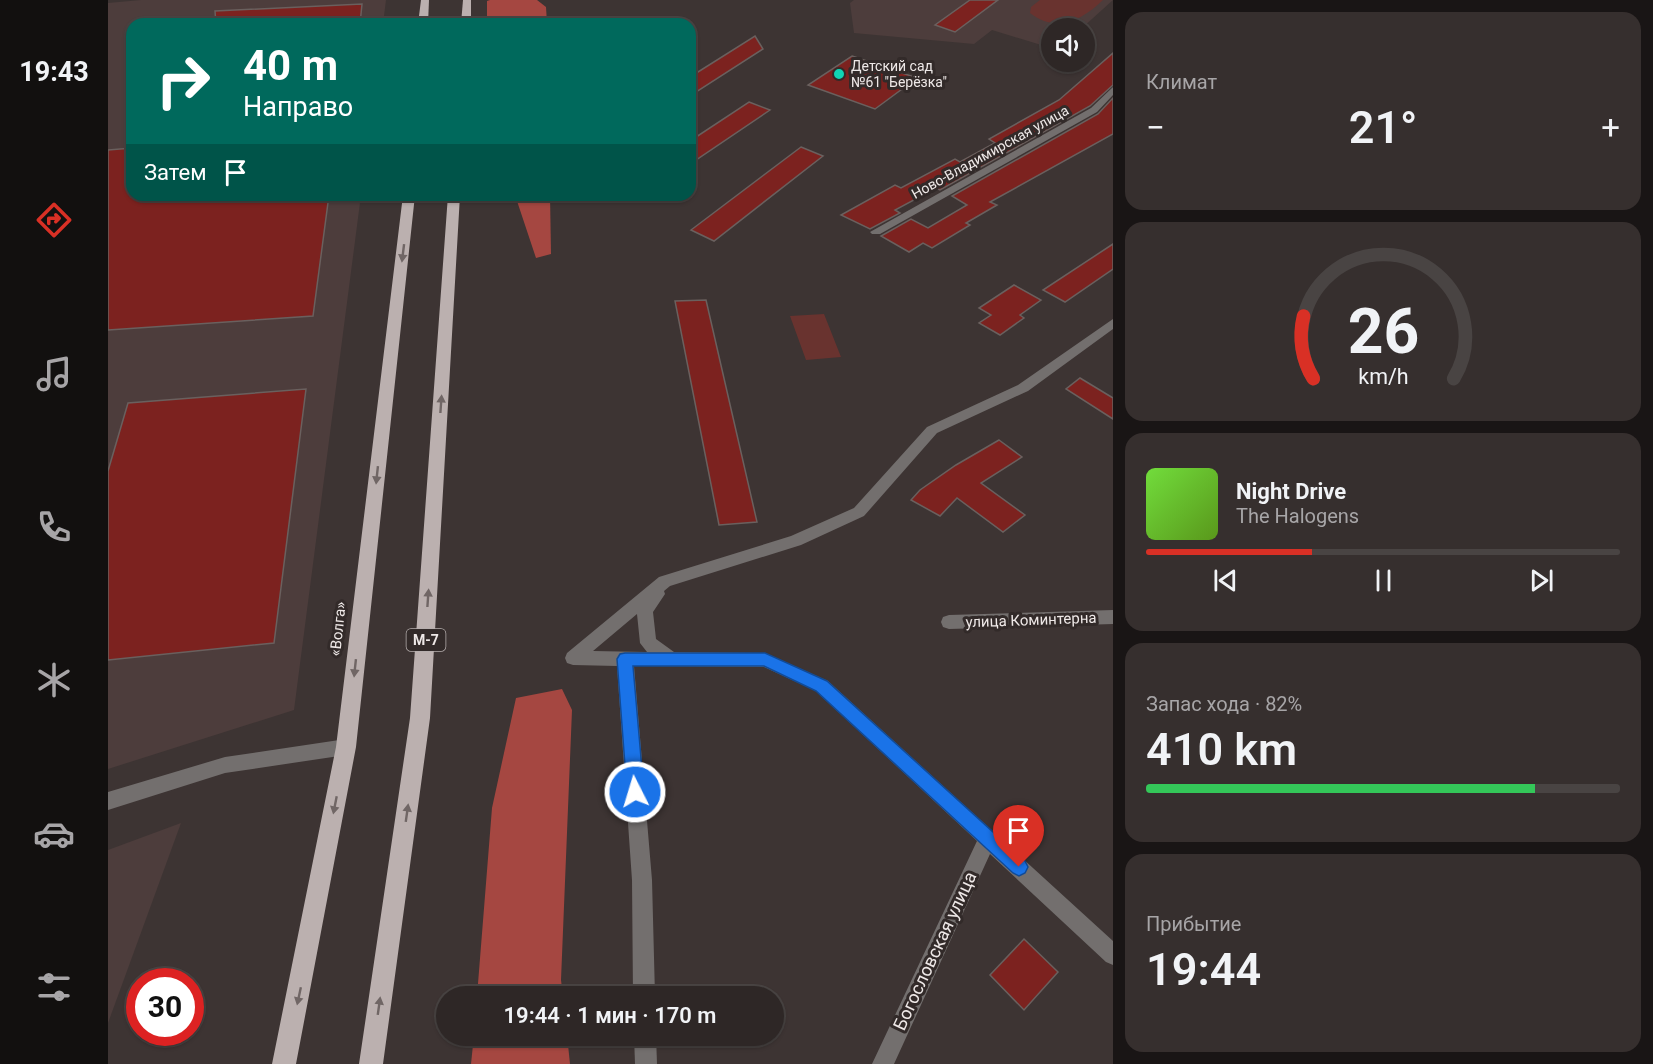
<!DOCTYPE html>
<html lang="ru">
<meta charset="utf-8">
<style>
body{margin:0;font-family:Roboto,sans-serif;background:#362f2e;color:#f1f3f6;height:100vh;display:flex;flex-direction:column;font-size:22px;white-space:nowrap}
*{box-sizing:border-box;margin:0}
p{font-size:20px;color:#a7a5a7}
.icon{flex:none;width:33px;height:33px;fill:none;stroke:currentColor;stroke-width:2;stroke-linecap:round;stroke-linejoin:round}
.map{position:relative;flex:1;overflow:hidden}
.side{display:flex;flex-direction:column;gap:12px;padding:12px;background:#191515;width:540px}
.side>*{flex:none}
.top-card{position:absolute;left:18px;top:18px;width:570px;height:183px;border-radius:18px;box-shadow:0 2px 4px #0004,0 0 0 2px #494443;background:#00695c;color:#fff;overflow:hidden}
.buttons{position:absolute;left:933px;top:18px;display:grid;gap:12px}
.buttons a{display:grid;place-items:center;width:54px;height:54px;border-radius:50%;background:#2e2726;box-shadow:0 2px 4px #0004,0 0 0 2px #494443;font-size:30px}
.speed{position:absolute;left:18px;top:968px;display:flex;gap:12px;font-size:30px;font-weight:700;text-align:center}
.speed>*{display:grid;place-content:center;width:78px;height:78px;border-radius:50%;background:#2e2726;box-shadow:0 2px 4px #0004,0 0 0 2px #494443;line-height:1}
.speed .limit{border:9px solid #d22;background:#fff;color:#111}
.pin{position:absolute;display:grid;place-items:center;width:51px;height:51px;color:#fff;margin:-62px -26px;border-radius:50% 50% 50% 0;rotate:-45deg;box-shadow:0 0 6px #0007}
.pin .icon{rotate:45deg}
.me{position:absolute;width:66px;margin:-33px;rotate:355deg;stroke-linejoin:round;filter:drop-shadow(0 0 4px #0008)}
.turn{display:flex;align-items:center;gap:21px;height:126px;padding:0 18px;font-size:27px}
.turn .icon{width:78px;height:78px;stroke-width:2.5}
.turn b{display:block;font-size:42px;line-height:51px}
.then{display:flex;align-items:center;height:57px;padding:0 18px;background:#0003;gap:12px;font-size:22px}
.big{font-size:45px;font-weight:600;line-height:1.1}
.side .tile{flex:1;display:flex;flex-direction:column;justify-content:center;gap:9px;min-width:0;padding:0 21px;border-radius:18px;background:#362f2e}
.side .dial{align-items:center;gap:0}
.dial svg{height:156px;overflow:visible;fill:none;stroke:#494443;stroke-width:7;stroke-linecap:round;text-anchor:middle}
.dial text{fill:#f1f3f6;stroke:none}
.song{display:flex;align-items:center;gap:18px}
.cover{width:72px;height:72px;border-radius:9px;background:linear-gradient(135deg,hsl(100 70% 55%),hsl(90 70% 35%))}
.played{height:6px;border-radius:3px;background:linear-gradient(90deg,#d93025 35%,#494443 35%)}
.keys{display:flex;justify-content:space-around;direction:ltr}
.heat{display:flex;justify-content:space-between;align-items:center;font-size:33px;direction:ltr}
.charge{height:9px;border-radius:4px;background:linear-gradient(90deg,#34c759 82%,#494443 0)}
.trip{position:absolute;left:328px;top:986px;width:348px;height:60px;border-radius:30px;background:#2e2726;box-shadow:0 2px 4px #0004,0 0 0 2px #494443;font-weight:600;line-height:60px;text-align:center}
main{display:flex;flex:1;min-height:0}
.tabs{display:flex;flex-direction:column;width:108px;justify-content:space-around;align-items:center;background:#12100f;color:#a7a5a7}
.tabs .icon{width:42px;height:42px}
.tabs .active{color:#d93025}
.tabs b{font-size:27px;color:#f1f3f6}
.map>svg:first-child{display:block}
</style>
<main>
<nav class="tabs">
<b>19:43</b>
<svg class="icon active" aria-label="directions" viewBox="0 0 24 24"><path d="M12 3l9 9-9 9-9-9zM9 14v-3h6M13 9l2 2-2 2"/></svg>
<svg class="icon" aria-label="music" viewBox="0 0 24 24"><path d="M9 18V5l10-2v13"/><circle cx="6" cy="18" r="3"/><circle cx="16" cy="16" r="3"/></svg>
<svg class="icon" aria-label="phone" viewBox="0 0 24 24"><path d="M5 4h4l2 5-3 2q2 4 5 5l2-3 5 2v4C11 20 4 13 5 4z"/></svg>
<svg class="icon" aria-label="climate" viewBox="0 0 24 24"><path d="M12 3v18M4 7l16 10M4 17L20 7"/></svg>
<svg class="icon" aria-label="car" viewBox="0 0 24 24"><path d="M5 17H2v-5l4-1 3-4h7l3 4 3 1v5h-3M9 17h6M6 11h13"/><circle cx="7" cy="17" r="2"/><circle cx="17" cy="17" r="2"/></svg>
<svg class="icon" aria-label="filters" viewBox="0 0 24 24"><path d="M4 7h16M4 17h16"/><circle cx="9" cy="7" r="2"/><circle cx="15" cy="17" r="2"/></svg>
</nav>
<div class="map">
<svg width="1005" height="1064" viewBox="0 0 1005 1064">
<rect width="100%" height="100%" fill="#3d3433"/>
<g fill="#4d3d3c">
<polygon points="33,0 278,0 275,24 24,24 24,195 253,195 186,710 0,769 0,3"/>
<polygon points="746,0 1005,0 974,28 944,28 943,48 884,30 866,44 746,33 742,3"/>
<polygon points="73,823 0,1023 0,850"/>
</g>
<g fill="#69332f">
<path d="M932 0H995C974 20 949 34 922 13L923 7Z"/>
<polygon points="716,314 733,357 698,360 682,316"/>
</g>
<g fill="#a54741">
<polygon points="382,0 429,0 438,7 439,24 379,24 379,1"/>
<polygon points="407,195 442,195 443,254 428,258"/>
<polygon points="454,689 464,710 453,980 455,996 369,996 384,808 408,698"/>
<polygon points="366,1035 459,1035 462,1064 363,1064"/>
</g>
<g fill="#7c221f" stroke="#6a605e" stroke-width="1.5">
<polygon points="862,0 890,0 847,32 827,25"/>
<polygon points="254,4 252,24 108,24 107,11"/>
<polygon points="647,36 655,49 582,96 582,77"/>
<polygon points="1005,53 1005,85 982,106 832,190 828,188 787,210 792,213 762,229 733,215 787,185 793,188 847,159 852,162 887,143 881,139 951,100"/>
<polygon points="744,56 809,78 767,109 700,85"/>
<polygon points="1005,98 1005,134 882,202 889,205 858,223 862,225 824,248 815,243 801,252 773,236 803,219 820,228 859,205 844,196 990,114"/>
<polygon points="641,102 662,110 582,164 582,141"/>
<polygon points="693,147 715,156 606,241 583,230"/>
<polygon points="24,148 24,195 221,195 205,316 0,330 0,150"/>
<polygon points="1005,244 1005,269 957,302 935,290"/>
<polygon points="906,285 933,300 912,315 916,318 892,335 871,323 883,315 871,308"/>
<polygon points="598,300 649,522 611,525 567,301"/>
<polygon points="972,378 1005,398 1005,419 958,389"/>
<polygon points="198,389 166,643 0,660 0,471 20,403"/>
<polygon points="891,440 914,457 873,483 917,515 895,532 849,498 832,516 803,500 812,490 848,465"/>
<polygon points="916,939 950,972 916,1010 882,975"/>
</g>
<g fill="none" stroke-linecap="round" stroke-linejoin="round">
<g fill="#736f6e" fill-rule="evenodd">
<polygon points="1005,87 1005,95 989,112 772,234 764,234 762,232 983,108"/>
<path d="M1005 319V329L920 391 829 433 756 516 693 545 562 586 556 591 557 594 545 612 548 639 566 652 657 653 720 681 1005 941V965L998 962 882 854 786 1064H764L869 841 708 691 656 667 526 666 544 880 547 996H525L524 880 509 666 465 665 459 663 457 658 459 653 551 577 683 536 746 508 819 427 910 385ZM529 614 532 643 539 652 485 651Z"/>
<polygon points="1005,610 1005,624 841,629 835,627 833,622 835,617 841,615"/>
<polygon points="238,739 244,741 247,747 244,753 238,755 117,773 0,810 0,792 117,757"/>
<polygon points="526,1035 548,1035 549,1064 527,1064"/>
</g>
<g fill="#bbb0af" fill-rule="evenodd">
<polygon points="313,0 321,0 320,24 310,24"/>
<polygon points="355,0 363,0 363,24 353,24"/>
<polygon points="295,195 307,195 248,747 188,1064 164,1064 228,747"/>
<polygon points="340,195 352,195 322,718 275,1064 251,1064 302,718"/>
</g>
</g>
<defs><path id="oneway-solid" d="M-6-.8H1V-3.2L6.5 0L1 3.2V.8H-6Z" transform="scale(1.5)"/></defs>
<g fill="#706665">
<use href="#oneway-solid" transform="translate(295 253) rotate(97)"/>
<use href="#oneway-solid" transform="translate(333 404) rotate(-86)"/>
<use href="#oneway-solid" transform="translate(269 475) rotate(96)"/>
<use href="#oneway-solid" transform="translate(320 598) rotate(-86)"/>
<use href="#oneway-solid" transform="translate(247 668) rotate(96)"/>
<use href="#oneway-solid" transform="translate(227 805) rotate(101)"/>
<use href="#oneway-solid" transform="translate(299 813) rotate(-82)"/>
<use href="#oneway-solid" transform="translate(191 996) rotate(102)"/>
<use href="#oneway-solid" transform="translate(271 1006) rotate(-82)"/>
</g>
<polygon fill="#1a73e8" stroke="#114b97" stroke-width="1.5" points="517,653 657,653 719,681 917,861 920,867 917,873 911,876 905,873 708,691 656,666 525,666 536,792 533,797 527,799 521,797 519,792 509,659 512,654"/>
<circle fill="#10d5b4" stroke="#322a29" stroke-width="2" cx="731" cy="74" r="6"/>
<g text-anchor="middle" stroke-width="6" stroke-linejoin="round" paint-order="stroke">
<g font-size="14" fill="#eee8e7" stroke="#322a29" text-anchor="start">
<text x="743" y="71">Детский сад<tspan x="743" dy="16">№61 "Берёзка"</tspan></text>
</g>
<g font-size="14" fill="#eee8e7" stroke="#322a29">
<text transform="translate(882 152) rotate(-29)" y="5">Ново-Владимирская улица</text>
</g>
<rect fill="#322a29" stroke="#b6afae" stroke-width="1.5" x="298.5" y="629" width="39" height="22" rx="4.5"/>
<g font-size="14" font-weight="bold" fill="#eee8e7">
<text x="318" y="645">М-7</text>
</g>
<g font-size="15" fill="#eee8e7" stroke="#322a29">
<text transform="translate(923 620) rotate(-2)" y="5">улица Коминтерна</text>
<text transform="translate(230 629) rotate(-84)" y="5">«Волга»</text>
</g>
<g font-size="18" fill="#eee8e7" stroke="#322a29">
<text transform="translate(827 951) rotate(-65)" y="6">Богословская улица</text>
</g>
</g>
</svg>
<div class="buttons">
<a><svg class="icon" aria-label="sound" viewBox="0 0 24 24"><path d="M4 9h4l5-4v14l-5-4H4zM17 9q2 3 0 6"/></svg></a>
</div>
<div class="speed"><div class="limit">30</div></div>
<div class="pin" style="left:911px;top:867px;background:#d93025"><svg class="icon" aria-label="arrive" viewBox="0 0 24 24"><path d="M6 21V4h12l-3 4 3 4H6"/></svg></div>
<svg class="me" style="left:527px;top:792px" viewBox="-20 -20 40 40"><circle r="17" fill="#1a73e8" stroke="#fff" stroke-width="3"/><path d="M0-11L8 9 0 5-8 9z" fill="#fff"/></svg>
<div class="trip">19:44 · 1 мин · 170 m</div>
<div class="top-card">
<div class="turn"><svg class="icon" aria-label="right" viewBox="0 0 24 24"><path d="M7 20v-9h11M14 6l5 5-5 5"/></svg><div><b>40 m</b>Направо</div></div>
<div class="then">Затем<svg class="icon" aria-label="arrive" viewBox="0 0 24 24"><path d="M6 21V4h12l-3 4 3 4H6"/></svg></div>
</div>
</div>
<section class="side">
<div class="tile"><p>Климат</p>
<div class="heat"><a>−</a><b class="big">21°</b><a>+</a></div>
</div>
<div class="tile dial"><svg viewBox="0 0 100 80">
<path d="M14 69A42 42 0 1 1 86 69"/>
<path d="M14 69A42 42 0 0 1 9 37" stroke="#d93025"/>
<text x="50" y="56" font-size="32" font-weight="700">26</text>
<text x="50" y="72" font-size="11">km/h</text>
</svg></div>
<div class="tile">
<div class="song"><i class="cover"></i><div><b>Night Drive</b><p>The Halogens</p></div></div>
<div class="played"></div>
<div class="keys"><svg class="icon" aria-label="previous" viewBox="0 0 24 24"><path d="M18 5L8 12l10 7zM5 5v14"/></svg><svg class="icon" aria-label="pause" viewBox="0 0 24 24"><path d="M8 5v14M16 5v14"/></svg><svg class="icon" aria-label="next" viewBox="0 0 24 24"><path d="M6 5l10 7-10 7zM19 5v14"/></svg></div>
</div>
<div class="tile"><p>Запас хода · 82%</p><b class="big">410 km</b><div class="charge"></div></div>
<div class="tile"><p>Прибытие</p><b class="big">19:44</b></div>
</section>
</main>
